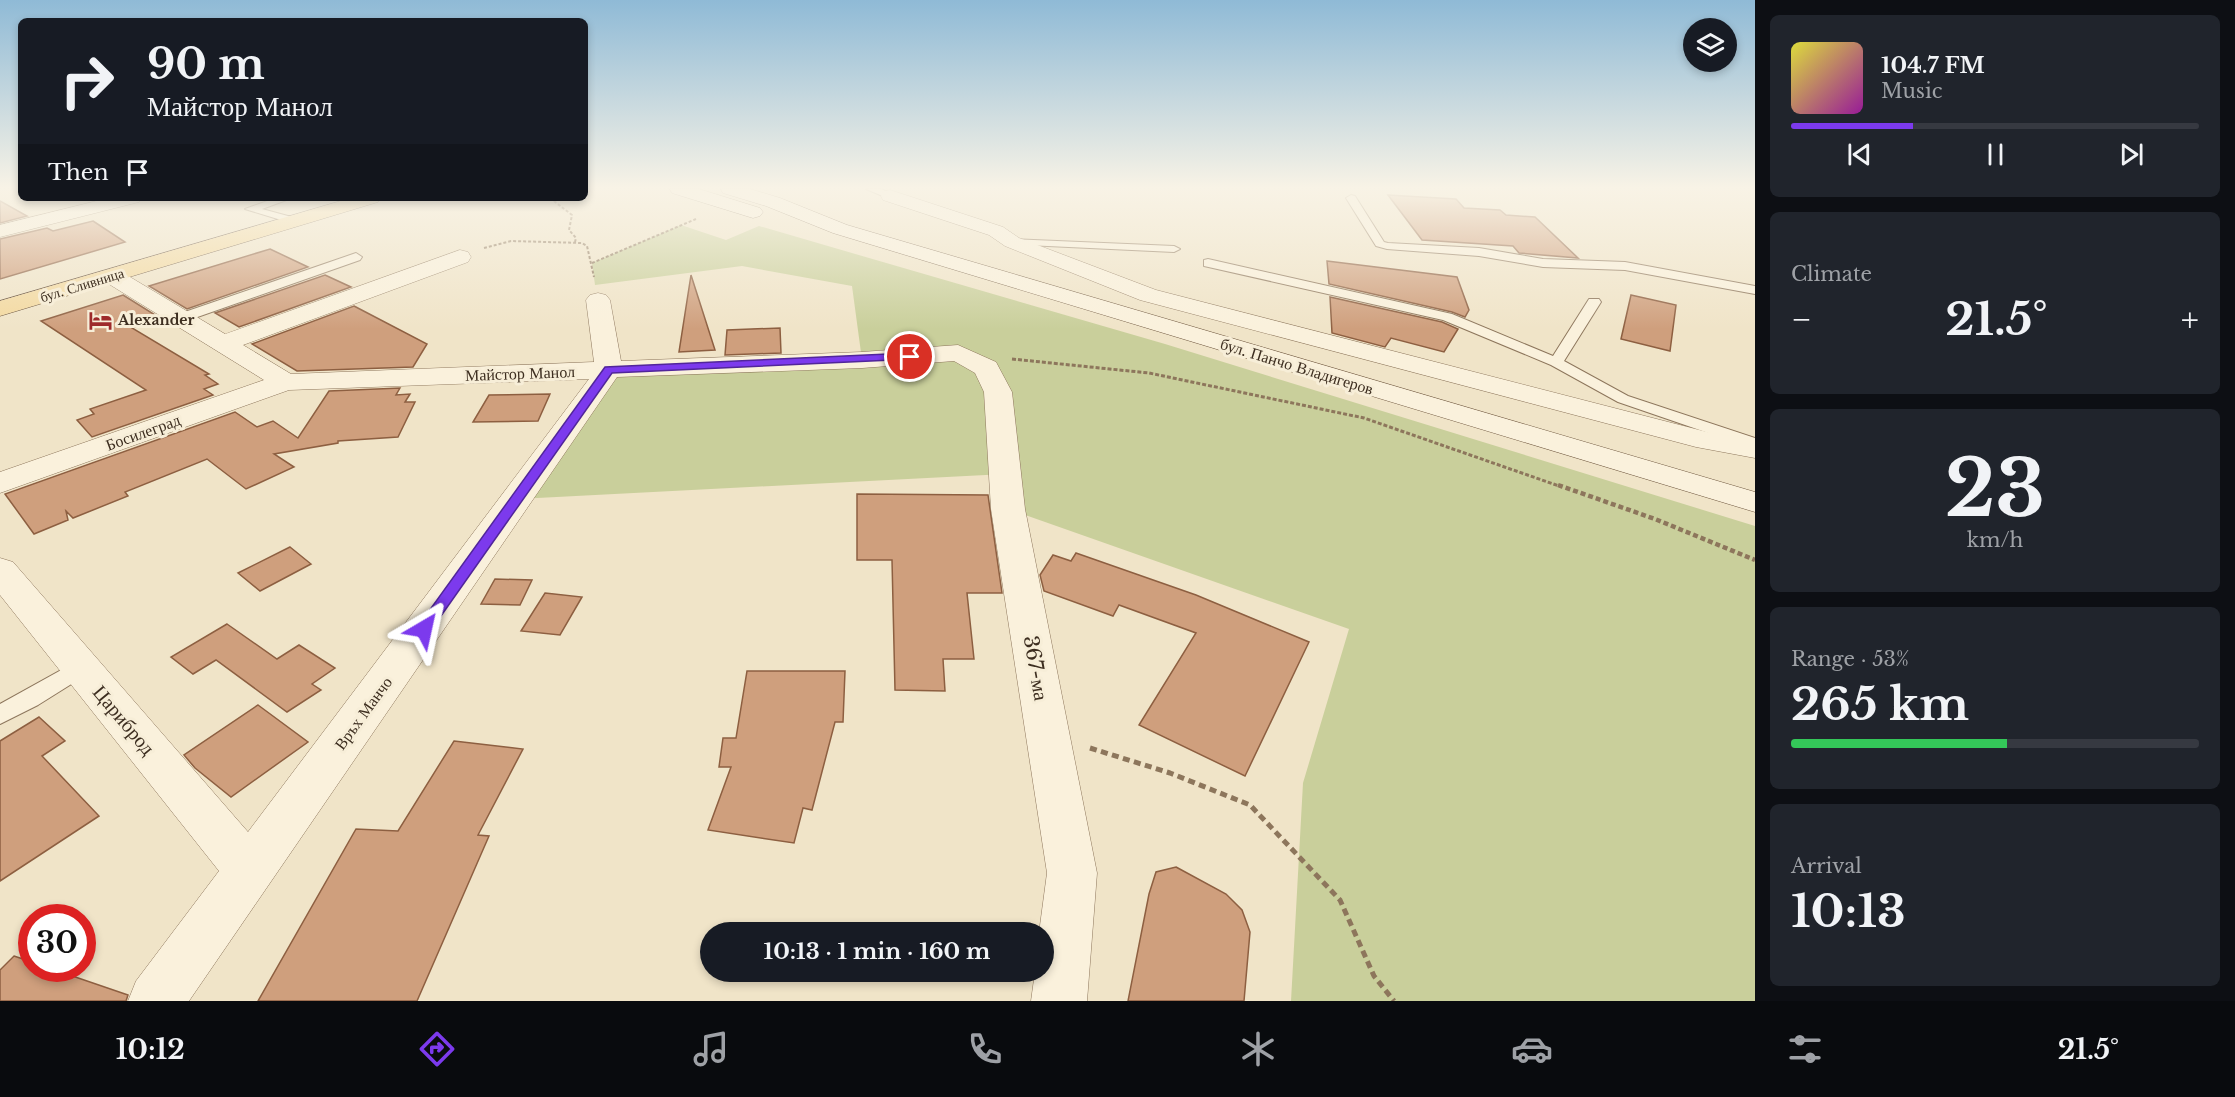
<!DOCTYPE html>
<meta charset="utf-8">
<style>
body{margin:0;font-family:"Libre Baskerville",serif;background:#20242c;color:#f1f3f6;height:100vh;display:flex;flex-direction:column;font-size:22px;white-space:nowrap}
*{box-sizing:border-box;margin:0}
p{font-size:20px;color:#9ea1a6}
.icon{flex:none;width:33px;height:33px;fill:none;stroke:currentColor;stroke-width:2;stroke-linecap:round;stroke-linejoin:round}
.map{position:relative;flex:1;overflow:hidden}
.sheet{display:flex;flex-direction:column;gap:15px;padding:15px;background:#0d0f14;width:480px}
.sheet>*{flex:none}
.banner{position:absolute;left:18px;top:18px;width:570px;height:183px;border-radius:9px;box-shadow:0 3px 9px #0003;background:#171b24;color:#f1f3f6;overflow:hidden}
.buttons{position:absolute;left:1683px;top:18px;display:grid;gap:12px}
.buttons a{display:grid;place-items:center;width:54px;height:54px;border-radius:50%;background:#171b24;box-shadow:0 3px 9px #0003;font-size:30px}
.speed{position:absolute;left:18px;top:904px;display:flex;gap:12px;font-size:30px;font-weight:700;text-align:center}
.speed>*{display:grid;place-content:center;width:78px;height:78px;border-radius:50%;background:#171b24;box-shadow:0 3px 9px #0003;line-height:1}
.speed .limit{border:9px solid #d22;background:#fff;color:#111}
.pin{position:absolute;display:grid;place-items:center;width:51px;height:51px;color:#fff;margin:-26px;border:3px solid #fff;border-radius:50%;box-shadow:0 2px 6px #0007}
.me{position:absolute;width:66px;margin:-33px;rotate:36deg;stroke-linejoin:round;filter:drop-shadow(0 0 4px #0008)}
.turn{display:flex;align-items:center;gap:21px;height:126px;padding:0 30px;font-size:27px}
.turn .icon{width:78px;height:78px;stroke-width:2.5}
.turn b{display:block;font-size:42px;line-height:51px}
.then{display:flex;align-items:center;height:57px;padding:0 30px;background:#0003;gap:12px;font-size:22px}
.big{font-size:45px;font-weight:700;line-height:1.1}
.sheet .card{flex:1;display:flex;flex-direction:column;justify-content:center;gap:9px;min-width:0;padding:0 21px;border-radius:9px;background:#20242c}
.sheet .dial{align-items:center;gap:0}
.dial b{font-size:78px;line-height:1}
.song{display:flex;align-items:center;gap:18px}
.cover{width:72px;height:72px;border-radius:9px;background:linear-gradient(135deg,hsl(60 70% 55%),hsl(300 70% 35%))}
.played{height:6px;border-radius:3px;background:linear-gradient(90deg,#7c3aed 30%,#363941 30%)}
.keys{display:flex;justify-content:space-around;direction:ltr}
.heat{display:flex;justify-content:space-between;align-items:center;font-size:33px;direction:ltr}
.charge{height:9px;border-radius:4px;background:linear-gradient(90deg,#34c759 53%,#363941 0)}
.trip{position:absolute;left:700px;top:922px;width:354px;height:60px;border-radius:30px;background:#171b24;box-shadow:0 3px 9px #0003;font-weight:700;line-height:60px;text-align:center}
.menu{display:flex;height:96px;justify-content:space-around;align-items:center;background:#090b0e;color:#9ea1a6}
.menu .icon{width:42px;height:42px}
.menu .on{color:#7c3aed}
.menu b{font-size:27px;color:#f1f3f6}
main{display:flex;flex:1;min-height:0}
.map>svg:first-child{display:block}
</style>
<main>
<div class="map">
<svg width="1755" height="1001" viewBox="0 0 1755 1001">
<rect width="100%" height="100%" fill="#f0e4c8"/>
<polygon fill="#c9cf9b" points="681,225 726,240 759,226 1165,344 1755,526 1755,1001 1291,1001 1303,783 1349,629 1008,509 1005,474 518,499 609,370 862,360 852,286 742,266 595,285 592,263"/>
<g fill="#cf9f7d" stroke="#8d5f41" stroke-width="1.5">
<polygon points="1388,195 1456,199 1464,208 1500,210 1506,215 1535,217 1578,258 1519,253 1513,246 1422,240"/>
<polygon points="0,201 27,216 0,223"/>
<polygon points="93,221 125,242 0,279 0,239 47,228 53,231"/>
<polygon points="270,249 308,267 187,309 149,286"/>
<polygon points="1327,261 1457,277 1469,310 1465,317 1452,312 1329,284"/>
<polygon points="325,275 351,287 239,327 215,313"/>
<polygon points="691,275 715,350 679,352"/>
<polygon points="123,295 160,318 132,328 209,374 205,375 218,384 204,389 213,395 92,437 77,420 94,414 90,409 146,390 41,321"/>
<polygon points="1631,295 1676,305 1670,351 1621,339"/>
<polygon points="1330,297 1442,322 1458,329 1444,352 1391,338 1385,347 1332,333"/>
<polygon points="354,306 427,344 413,367 297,371 252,344"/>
<polygon points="780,328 781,353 725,355 727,330"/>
<polygon points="400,388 396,395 410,394 405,402 415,402 398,437 338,441 338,443 274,454 294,467 246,489 207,459 125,492 128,496 73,518 66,511 68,520 34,534 5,494 235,412 257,427 273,421 298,438 329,391"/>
<polygon points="550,394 538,421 473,422 489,395"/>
<polygon points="857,494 988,495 1002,593 967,593 974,659 943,659 945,691 895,690 892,560 857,560"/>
<polygon points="290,547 311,564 260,591 238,573"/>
<polygon points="1076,553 1196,595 1309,642 1245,776 1139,725 1196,633 1119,605 1113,616 1044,591 1040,575 1053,555 1071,561"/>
<polygon points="495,579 532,580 520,605 481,604"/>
<polygon points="545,593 582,597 560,635 521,631"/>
<polygon points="227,624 277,659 299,645 335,668 312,684 321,690 287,712 216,660 193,674 171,657"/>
<polygon points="747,671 845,671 843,722 835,722 812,810 803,808 794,843 708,830 731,767 719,767 723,738 736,738"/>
<polygon points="258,705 308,742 231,797 195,768 184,755"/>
<polygon points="39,717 65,741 42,756 99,816 0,881 0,741"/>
<polygon points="454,741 523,749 478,835 489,836 417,1001 258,1001 356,829 398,831"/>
<polygon points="1176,867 1226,894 1242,910 1250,932 1244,1001 1128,1001 1149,894 1156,872"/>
<polygon points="14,956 32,962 32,969 52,969 128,995 126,1001 0,1001 0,970"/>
</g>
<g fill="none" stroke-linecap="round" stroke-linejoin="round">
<defs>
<g id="lane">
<polygon points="866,189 881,189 895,196 890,199"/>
<polygon points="1351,195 1355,196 1384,242 1388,243 1479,248 1543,259 1625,262 1755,286 1755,294 1625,270 1543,267 1479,256 1387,249 1376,246 1346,198"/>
<polygon points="276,198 292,198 262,209 299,219 299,223 291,223 245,209"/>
<polygon points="1012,239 1174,246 1180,249 1174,252 1008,244 1008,240"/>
<polygon points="356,253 362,257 360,260 186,321 181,322 174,318 176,315"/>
<polygon points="1208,259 1452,314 1553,356 1589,299 1599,299 1601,302 1564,361 1628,396 1755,438 1755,449 1618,402 1551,365 1443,320 1204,266 1204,260"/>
<polygon points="81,659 89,661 92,667 89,673 38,705 0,724 0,704"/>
</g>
<g id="street">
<polygon points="890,190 1003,227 1019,238 1156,290 1707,432 1755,440 1755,458 1696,447 1140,300 1005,246 989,235 883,200 881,196 883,192"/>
<polygon points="109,198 142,198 139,202 0,237 0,225"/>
<polygon points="460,250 468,252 471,257 468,262 243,345 291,374 594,362 586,300 590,295 598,293 606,295 610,300 621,361 862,352 958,345 996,362 1012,392 1025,509 1097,873 1087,1001 1031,1001 1035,972 1044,972 1044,933 1039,933 1047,873 991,509 984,392 975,373 954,361 862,368 617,377 189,1001 128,1001 136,981 219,871 0,595 0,558 13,562 248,832 589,379 289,390 0,493 0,472 264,380 104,281 101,276 104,271 112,269 120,271 225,334"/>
</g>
<g id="secondary">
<polygon points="670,189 699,189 760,208 763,212 760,216 753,218 672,193"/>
<polygon points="721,189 750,189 780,198 847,225 1755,492 1755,512 833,233 766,206 723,193"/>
</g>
<polygon id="primary" points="351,198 381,198 378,202 0,316 0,301"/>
</defs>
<use href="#lane" stroke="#8d765c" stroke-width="2"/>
<use href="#street" stroke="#8d765c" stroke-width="1"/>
<use href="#secondary" stroke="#6f573f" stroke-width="1"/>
<use href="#primary" stroke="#5b4430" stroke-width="1"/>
<g stroke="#8d765c" stroke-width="2" stroke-dasharray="3 2" stroke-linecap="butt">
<polyline points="550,198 572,215 569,230 576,238 575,242"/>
<polyline points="484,248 511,241 582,243 587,246 594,277"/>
<polyline points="592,263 696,219"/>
</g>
<polyline stroke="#8d765c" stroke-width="3" stroke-dasharray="4 2" stroke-linecap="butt" points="1012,359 1149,373 1364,418 1562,487"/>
<polyline stroke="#8d765c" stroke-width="4.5" stroke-dasharray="5 3" stroke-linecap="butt" points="1558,485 1655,519 1755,560"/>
<polyline stroke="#8d765c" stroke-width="5" stroke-dasharray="7 4.5" stroke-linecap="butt" points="1090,748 1170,773 1250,805 1340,900 1374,976 1394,1001"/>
<use href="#lane" fill="#faf1dc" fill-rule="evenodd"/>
<use href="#street" fill="#faf1dc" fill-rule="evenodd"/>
<use href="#secondary" fill="#faf1dc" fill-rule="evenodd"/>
<use href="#primary" fill="#f3d9a0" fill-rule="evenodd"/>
</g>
<linearGradient id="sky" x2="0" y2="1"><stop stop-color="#8fbad6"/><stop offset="0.57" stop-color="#f8f3e6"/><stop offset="1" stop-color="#f8f3e6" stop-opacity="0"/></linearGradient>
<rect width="1755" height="329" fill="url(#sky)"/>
<polygon fill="#7c3aed" stroke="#51269a" stroke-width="1.5" points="910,353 915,357 914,359 612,373 429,633 418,633 416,629 605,367"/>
<defs>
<symbol id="hotel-bare" viewBox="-9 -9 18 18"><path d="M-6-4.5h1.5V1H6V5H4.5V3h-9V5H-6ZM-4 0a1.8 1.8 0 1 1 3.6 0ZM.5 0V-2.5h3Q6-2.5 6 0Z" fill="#9e2a2b" stroke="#f7eed8" stroke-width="2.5" paint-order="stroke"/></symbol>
</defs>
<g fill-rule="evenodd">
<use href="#hotel-bare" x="84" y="304" width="33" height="33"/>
</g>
<g text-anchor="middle" stroke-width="6" stroke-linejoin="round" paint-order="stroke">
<g font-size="14" fill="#3d2e20" stroke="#f7eed8">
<text transform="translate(82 285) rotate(-17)" y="5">бул. Сливница</text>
</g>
<g font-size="14" font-weight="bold" fill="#3d2e20" stroke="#f7eed8" text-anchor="start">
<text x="118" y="325">Alexander</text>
</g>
<g font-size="16" fill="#3d2e20" stroke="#f7eed8">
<text transform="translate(1297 366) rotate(17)" y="6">бул. Панчо Владигеров</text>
<text transform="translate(520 373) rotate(-2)" y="6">Майстор Манол</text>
<text transform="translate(143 432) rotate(-20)" y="6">Босилеград</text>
<text transform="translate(363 713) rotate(-54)" y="6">Връх Манчо</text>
</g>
<g font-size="20" fill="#3d2e20" stroke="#f7eed8">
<text transform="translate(1036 668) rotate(80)" y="7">367-ма</text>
<text transform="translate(124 720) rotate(50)" y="7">Цариброд</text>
</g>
</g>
</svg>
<div class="buttons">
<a><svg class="icon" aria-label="layers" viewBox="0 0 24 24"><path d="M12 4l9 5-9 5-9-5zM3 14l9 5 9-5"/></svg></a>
</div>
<div class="speed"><div class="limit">30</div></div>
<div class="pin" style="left:910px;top:357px;background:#d93025"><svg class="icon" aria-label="arrive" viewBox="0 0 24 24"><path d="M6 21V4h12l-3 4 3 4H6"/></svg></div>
<svg class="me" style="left:424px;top:629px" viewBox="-20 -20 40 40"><path d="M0-17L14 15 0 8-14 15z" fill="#7c3aed" stroke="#fff" stroke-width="4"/></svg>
<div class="trip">10:13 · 1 min · 160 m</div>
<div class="banner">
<div class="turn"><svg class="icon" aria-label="right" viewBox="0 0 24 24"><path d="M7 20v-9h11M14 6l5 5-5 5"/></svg><div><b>90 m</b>Майстор Манол</div></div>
<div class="then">Then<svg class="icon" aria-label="arrive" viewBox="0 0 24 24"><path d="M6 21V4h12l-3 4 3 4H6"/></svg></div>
</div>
</div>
<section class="sheet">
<div class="card">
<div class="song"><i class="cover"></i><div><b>104.7 FM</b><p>Music</p></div></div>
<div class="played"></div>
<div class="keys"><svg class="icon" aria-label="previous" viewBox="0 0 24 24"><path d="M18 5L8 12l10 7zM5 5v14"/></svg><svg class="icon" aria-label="pause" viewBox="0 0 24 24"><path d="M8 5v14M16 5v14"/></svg><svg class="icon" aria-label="next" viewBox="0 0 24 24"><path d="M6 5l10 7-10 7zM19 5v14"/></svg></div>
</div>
<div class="card"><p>Climate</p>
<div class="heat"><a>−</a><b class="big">21.5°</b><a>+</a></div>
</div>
<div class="card dial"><b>23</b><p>km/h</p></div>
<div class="card"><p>Range · 53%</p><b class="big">265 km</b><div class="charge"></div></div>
<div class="card"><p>Arrival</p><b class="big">10:13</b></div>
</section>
</main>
<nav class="menu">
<b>10:12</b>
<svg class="icon on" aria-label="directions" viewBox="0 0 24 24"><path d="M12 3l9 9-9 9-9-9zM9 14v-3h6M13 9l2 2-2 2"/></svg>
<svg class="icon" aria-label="music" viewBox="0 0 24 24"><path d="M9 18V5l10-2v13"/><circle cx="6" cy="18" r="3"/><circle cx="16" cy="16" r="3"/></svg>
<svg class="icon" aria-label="phone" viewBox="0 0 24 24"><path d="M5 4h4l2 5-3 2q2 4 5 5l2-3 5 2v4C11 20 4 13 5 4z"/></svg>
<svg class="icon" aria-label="climate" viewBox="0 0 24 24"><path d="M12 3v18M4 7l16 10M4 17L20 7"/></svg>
<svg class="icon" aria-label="car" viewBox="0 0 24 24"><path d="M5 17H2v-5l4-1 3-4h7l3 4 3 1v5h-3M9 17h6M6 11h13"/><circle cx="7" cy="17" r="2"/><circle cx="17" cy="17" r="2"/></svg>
<svg class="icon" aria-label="filters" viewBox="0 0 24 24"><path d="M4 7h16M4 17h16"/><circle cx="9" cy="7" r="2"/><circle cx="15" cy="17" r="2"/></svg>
<b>21.5°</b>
</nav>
